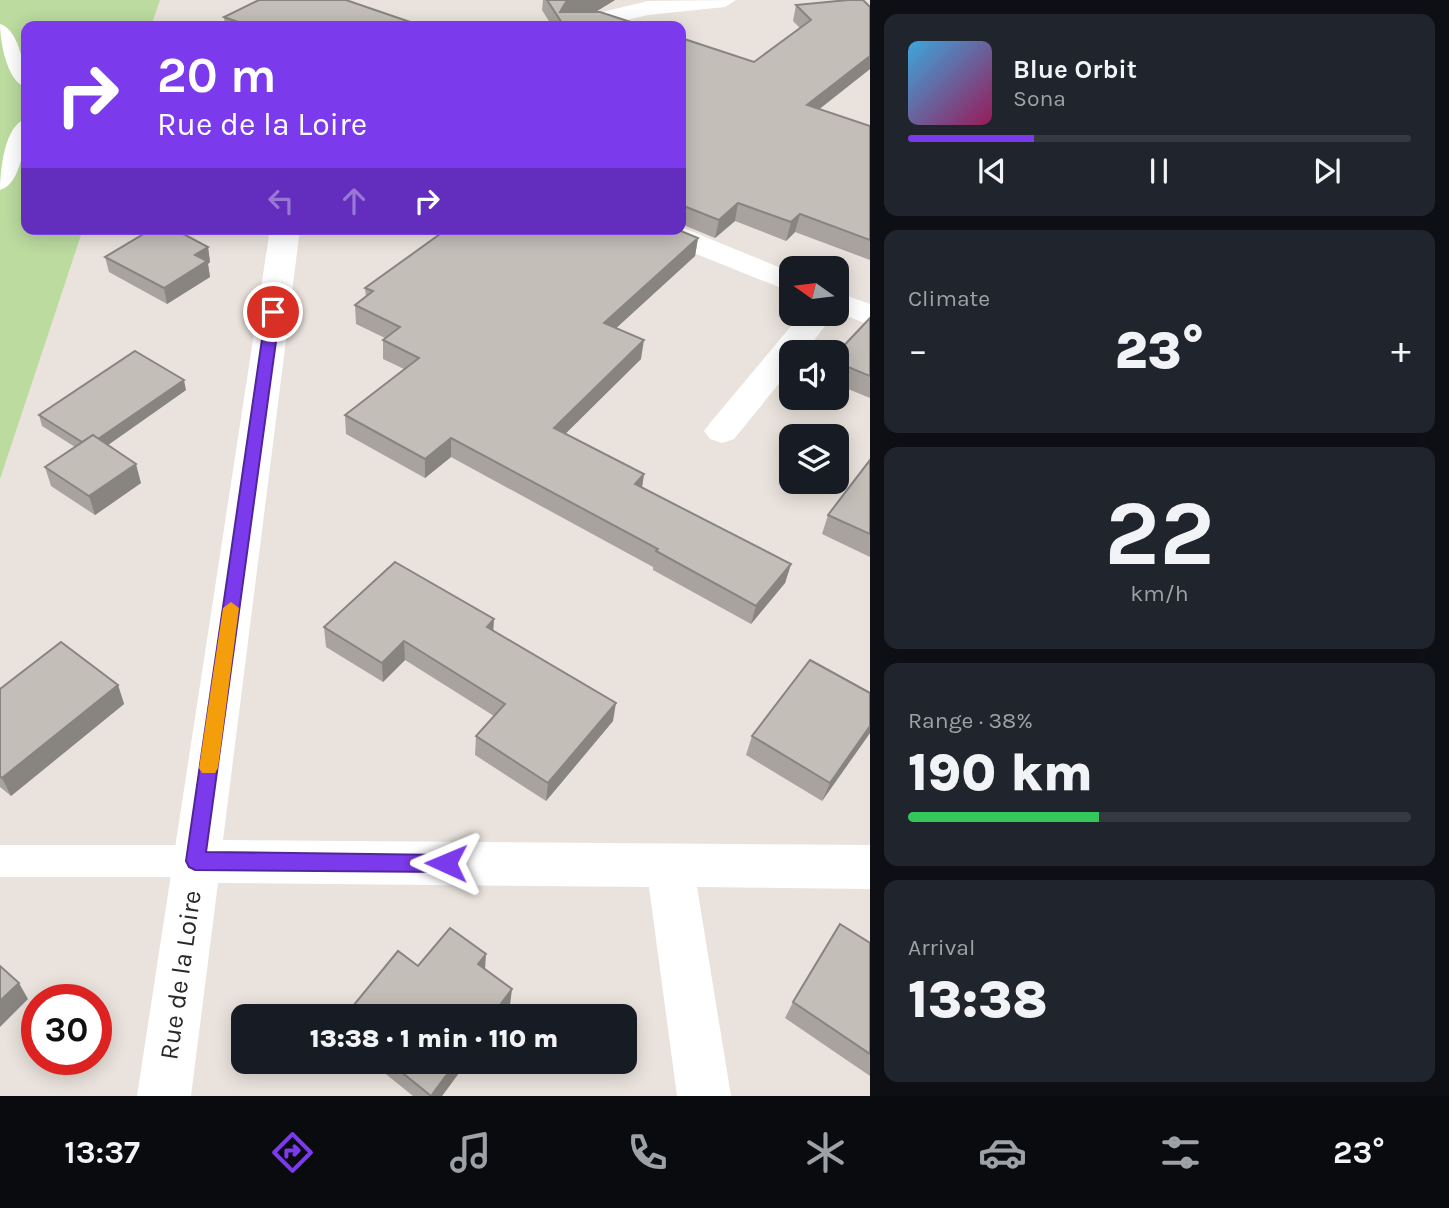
<!DOCTYPE html>
<meta charset="utf-8">
<style>
body{margin:0;font-family:Karla,sans-serif;background:#20242c;color:#f1f3f6;height:100vh;display:flex;flex-direction:column;font-size:26px;white-space:nowrap}
*{box-sizing:border-box;margin:0}
p{font-size:23px;color:#9ea1a6}
.icon{flex:none;width:38px;height:38px;fill:none;stroke:currentColor;stroke-width:2;stroke-linecap:round;stroke-linejoin:round}
.map{position:relative;flex:1;overflow:hidden}
.details{display:flex;flex-direction:column;gap:14px;padding:14px;background:#0d0f14;width:579px}
.details>*{flex:none}
.top-card{position:absolute;left:21px;top:21px;width:665px;height:214px;border-radius:14px;box-shadow:0 4px 18px #0003;background:#7c3aed;color:#fff;overflow:hidden}
.needle{width:46px;rotate:284deg}
.tools{position:absolute;left:779px;top:256px;display:grid;gap:14px}
.tools a{display:grid;place-items:center;width:70px;height:70px;border-radius:14px;background:#171b24;box-shadow:0 4px 18px #0003;font-size:35px}
.speed{position:absolute;left:21px;top:984px;display:flex;gap:14px;font-size:35px;font-weight:700;text-align:center}
.speed>*{display:grid;place-content:center;width:91px;height:91px;border-radius:50%;background:#171b24;box-shadow:0 4px 18px #0003;line-height:1}
.speed .limit{border:10px solid #d22;background:#fff;color:#111}
.pin{position:absolute;display:grid;place-items:center;width:60px;height:60px;color:#fff;margin:-30px;border:4px solid #fff;border-radius:50%;box-shadow:0 2px 7px #0007}
.me{position:absolute;width:77px;margin:-38px;rotate:271deg;stroke-linejoin:round;filter:drop-shadow(0 0 5px #0008)}
.turn{display:flex;align-items:center;gap:24px;height:147px;padding:0 21px;font-size:32px}
.turn .icon{width:91px;height:91px;stroke-width:2.5}
.turn b{display:block;font-size:49px;line-height:60px}
.lanes{display:flex;align-items:center;height:66px;padding:0 21px;background:#0003;justify-content:center;gap:35px;direction:ltr}
.lanes .off{opacity:.35}
.big{font-size:52px;font-weight:800;line-height:1.1}
.details .tile{flex:1;display:flex;flex-direction:column;justify-content:center;gap:10px;min-width:0;padding:0 24px;border-radius:14px;background:#20242c}
.details .dial{align-items:center;gap:0}
.dial b{font-size:91px;line-height:1}
.song{display:flex;align-items:center;gap:21px}
.cover{width:84px;height:84px;border-radius:10px;background:linear-gradient(135deg,hsl(200 70% 55%),hsl(330 70% 35%))}
.played{height:7px;border-radius:4px;background:linear-gradient(90deg,#7c3aed 25%,#363941 25%)}
.keys{display:flex;justify-content:space-around;direction:ltr}
.heat{display:flex;justify-content:space-between;align-items:center;font-size:38px;direction:ltr}
.charge{height:10px;border-radius:5px;background:linear-gradient(90deg,#34c759 38%,#363941 0)}
.trip{position:absolute;left:231px;top:1004px;width:406px;height:70px;border-radius:14px;background:#171b24;box-shadow:0 4px 18px #0003;font-weight:800;line-height:70px;text-align:center}
.dock{display:flex;height:112px;justify-content:space-around;align-items:center;background:#090b0e;color:#9ea1a6}
.dock .icon{width:49px;height:49px}
.dock .selected{color:#7c3aed}
.dock b{font-size:32px;color:#f1f3f6}
main{display:flex;flex:1;min-height:0}
.map>svg:first-child{display:block}
</style>
<main>
<div class="map">
<svg width="870" height="1096" viewBox="0 0 870 1096">
<rect width="100%" height="100%" fill="#eae3dd"/>
<polygon fill="#bbdb9f" points="0,0 160,0 151,26 26,26 26,229 83,229 0,479"/>
<g fill="none" stroke-linecap="round" stroke-linejoin="round">
<g fill="#fff" fill-rule="evenodd">
<path d="M0 24C19 29 26 71 26 87 7 83 0 41 0 24Z"/>
<path d="M26 119C27 138 21 185 0 190 0 172 4 125 26 119Z"/>
<polygon points="0,845 195,845 207,850 212,861 207,872 195,877 0,877"/>
</g>
<g fill="#fff" fill-rule="evenodd">
<polygon points="736,0 725,7 648,15 601,26 561,26 565,21 648,1"/>
<polygon points="681,227 791,272 791,292 649,235 645,229"/>
<polygon points="270,229 300,229 223,840 870,845 870,889 697,887 731,1096 677,1096 649,887 218,883 191,1096 137,1096"/>
<polygon points="836,292 870,304 870,325 836,312"/>
<polygon points="802,313 835,313 805,352 791,352 791,369 734,439 722,443 710,439 704,431 710,423"/>
</g>
</g>
<g fill="#a8a39e">
<polygon points="543,0 615,0 597,11 591,12 643,26 552,26 542,10"/>
<polygon points="796,5 870,7 870,69 819,109 870,126 870,260 795,232 786,241 735,221 715,238 681,224 681,38 754,62 800,28 793,21"/>
<polygon points="224,17 416,26 225,26"/>
<polygon points="432,229 676,229 698,238 695,256 616,328 641,359 565,434 644,474 642,488 791,564 785,583 751,624 653,570 653,567 451,457 425,478 346,434 345,415 404,369 383,359 383,340 385,338 356,324 355,305 366,297 365,288 442,233"/>
<polygon points="208,247 210,262 208,264 210,277 167,304 109,272 105,257"/>
<polygon points="870,318 870,398 836,384 836,354"/>
<polygon points="186,390 108,445 141,483 95,515 51,486 45,467 75,447 42,426 39,415"/>
<polygon points="870,460 870,557 822,534 828,515"/>
<polygon points="324,627 494,631 613,721 546,801 475,755 476,736 494,716 405,660 383,682 326,647"/>
<polygon points="118,685 124,704 11,796 0,787 0,689"/>
<polygon points="870,693 870,733 822,801 746,755 752,736"/>
<polygon points="870,943 870,1076 785,1018 793,1002"/>
<polygon points="371,1062 467,1062 442,1096 413,1096"/>
</g>
<g fill="#888581">
<polygon points="575,0 615,0 597,11 564,18 560,12 566,2"/>
<polygon points="870,56 870,69 803,122 807,105"/>
<polygon points="738,203 735,221 715,238 719,220"/>
<polygon points="800,214 795,232 786,241 791,222"/>
<polygon points="698,238 695,256 601,342 604,323"/>
<polygon points="208,247 210,262 208,264 210,277 167,304 164,288 195,255"/>
<polygon points="644,340 641,359 552,447 554,428"/>
<polygon points="184,380 186,390 91,457 88,446"/>
<polygon points="451,438 451,457 425,478 425,459"/>
<polygon points="136,464 141,483 95,515 89,496"/>
<polygon points="644,474 641,493 635,484"/>
<polygon points="791,564 785,583 751,624 756,606"/>
<polygon points="494,619 493,638 487,627"/>
<polygon points="404,641 405,660 383,682 382,663"/>
<polygon points="118,685 124,704 11,796 2,778"/>
<polygon points="616,703 613,721 546,801 548,783"/>
<polygon points="870,726 870,733 822,801 830,783"/>
<polygon points="486,954 485,970 478,964"/>
<polygon points="19,983 28,999 0,1027 0,1001"/>
<polygon points="512,989 510,1005 501,1017 491,1017"/>
<polygon points="456,1062 467,1062 442,1096 431,1096"/>
</g>
<g fill="#c3beb8" stroke="#888581" stroke-width="2">
<polygon points="259,0 346,0 416,24 412,26 249,26 224,17"/>
<polygon points="547,0 575,0 566,2 560,12 600,12 643,26 564,26"/>
<polygon points="848,0 863,0 870,7 870,56 807,105 870,126 870,240 800,214 791,222 738,203 719,220 684,206 681,207 681,38 754,62 811,20 796,5"/>
<polygon points="152,229 174,229 208,247 195,255 207,261 164,288 105,257"/>
<polygon points="447,229 676,229 698,238 604,323 644,340 554,428 644,474 635,484 791,564 756,606 656,551 658,549 451,438 425,459 345,415 419,358 383,340 400,327 355,305 373,291 365,288"/>
<polygon points="870,318 870,376 836,362 836,354"/>
<polygon points="135,351 184,380 98,439 93,435 82,442 39,415"/>
<polygon points="93,435 136,464 89,496 45,467"/>
<polygon points="870,460 870,534 828,515"/>
<polygon points="395,562 494,619 487,627 616,703 548,783 476,736 505,704 404,641 382,663 324,627"/>
<polygon points="61,642 118,685 2,778 0,776 0,689"/>
<polygon points="810,660 870,693 870,726 830,783 752,736"/>
<polygon points="840,924 870,943 870,1054 793,1002"/>
<polygon points="450,928 486,954 478,964 512,989 491,1017 344,1017 398,951 418,966"/>
<polygon points="0,966 19,983 0,1001"/>
<polygon points="389,1062 456,1062 431,1096"/>
</g>
<polygon fill="#7c3aed" stroke="#51269a" stroke-width="2" points="273,308 280,312 206,852 446,855 453,857 456,863 453,870 446,872 195,870 189,867 186,861 266,312"/>
<polygon fill="#f59e0b" points="231,602 239,608 218,768 215,773 202,773 199,768 223,608"/>
<g text-anchor="middle" stroke-width="7" stroke-linejoin="round" paint-order="stroke">
<g font-size="26" fill="#292929" stroke="#fff">
<text transform="translate(180 975) rotate(-82)" y="9">Rue de la Loire</text>
</g>
</g>
</svg>
<div class="tools">
<a><svg class="needle" viewBox="-14 -14 28 28"><path d="M0-13l5 13h-10z" fill="#e53935"/><path d="M0 13l5-13h-10z" fill="#9ea1a6"/></svg></a>
<a><svg class="icon" aria-label="sound" viewBox="0 0 24 24"><path d="M4 9h4l5-4v14l-5-4H4zM17 9q2 3 0 6"/></svg></a>
<a><svg class="icon" aria-label="layers" viewBox="0 0 24 24"><path d="M12 4l9 5-9 5-9-5zM3 14l9 5 9-5"/></svg></a>
</div>
<div class="speed"><div class="limit">30</div></div>
<div class="pin" style="left:273px;top:312px;background:#d93025"><svg class="icon" aria-label="arrive" viewBox="0 0 24 24"><path d="M6 21V4h12l-3 4 3 4H6"/></svg></div>
<svg class="me" style="left:446px;top:863px" viewBox="-20 -20 40 40"><path d="M0-17L14 15 0 8-14 15z" fill="#7c3aed" stroke="#fff" stroke-width="4"/></svg>
<div class="trip">13:38 · 1 min · 110 m</div>
<div class="top-card">
<div class="turn"><svg class="icon" aria-label="right" viewBox="0 0 24 24"><path d="M7 20v-9h11M14 6l5 5-5 5"/></svg><div><b>20 m</b>Rue de la Loire</div></div>
<div class="lanes"><svg class="icon off" aria-label="left" viewBox="0 0 24 24"><path d="M17 20v-9H6M10 6l-5 5 5 5"/></svg><svg class="icon off" aria-label="ahead" viewBox="0 0 24 24"><path d="M12 20V5M6 11l6-6 6 6"/></svg><svg class="icon" aria-label="right" viewBox="0 0 24 24"><path d="M7 20v-9h11M14 6l5 5-5 5"/></svg></div>
</div>
</div>
<section class="details">
<div class="tile">
<div class="song"><i class="cover"></i><div><b>Blue Orbit</b><p>Sona</p></div></div>
<div class="played"></div>
<div class="keys"><svg class="icon" aria-label="previous" viewBox="0 0 24 24"><path d="M18 5L8 12l10 7zM5 5v14"/></svg><svg class="icon" aria-label="pause" viewBox="0 0 24 24"><path d="M8 5v14M16 5v14"/></svg><svg class="icon" aria-label="next" viewBox="0 0 24 24"><path d="M6 5l10 7-10 7zM19 5v14"/></svg></div>
</div>
<div class="tile"><p>Climate</p>
<div class="heat"><a>−</a><b class="big">23°</b><a>+</a></div>
</div>
<div class="tile dial"><b>22</b><p>km/h</p></div>
<div class="tile"><p>Range · 38%</p><b class="big">190 km</b><div class="charge"></div></div>
<div class="tile"><p>Arrival</p><b class="big">13:38</b></div>
</section>
</main>
<nav class="dock">
<b>13:37</b>
<svg class="icon selected" aria-label="directions" viewBox="0 0 24 24"><path d="M12 3l9 9-9 9-9-9zM9 14v-3h6M13 9l2 2-2 2"/></svg>
<svg class="icon" aria-label="music" viewBox="0 0 24 24"><path d="M9 18V5l10-2v13"/><circle cx="6" cy="18" r="3"/><circle cx="16" cy="16" r="3"/></svg>
<svg class="icon" aria-label="phone" viewBox="0 0 24 24"><path d="M5 4h4l2 5-3 2q2 4 5 5l2-3 5 2v4C11 20 4 13 5 4z"/></svg>
<svg class="icon" aria-label="climate" viewBox="0 0 24 24"><path d="M12 3v18M4 7l16 10M4 17L20 7"/></svg>
<svg class="icon" aria-label="car" viewBox="0 0 24 24"><path d="M5 17H2v-5l4-1 3-4h7l3 4 3 1v5h-3M9 17h6M6 11h13"/><circle cx="7" cy="17" r="2"/><circle cx="17" cy="17" r="2"/></svg>
<svg class="icon" aria-label="filters" viewBox="0 0 24 24"><path d="M4 7h16M4 17h16"/><circle cx="9" cy="7" r="2"/><circle cx="15" cy="17" r="2"/></svg>
<b>23°</b>
</nav>
